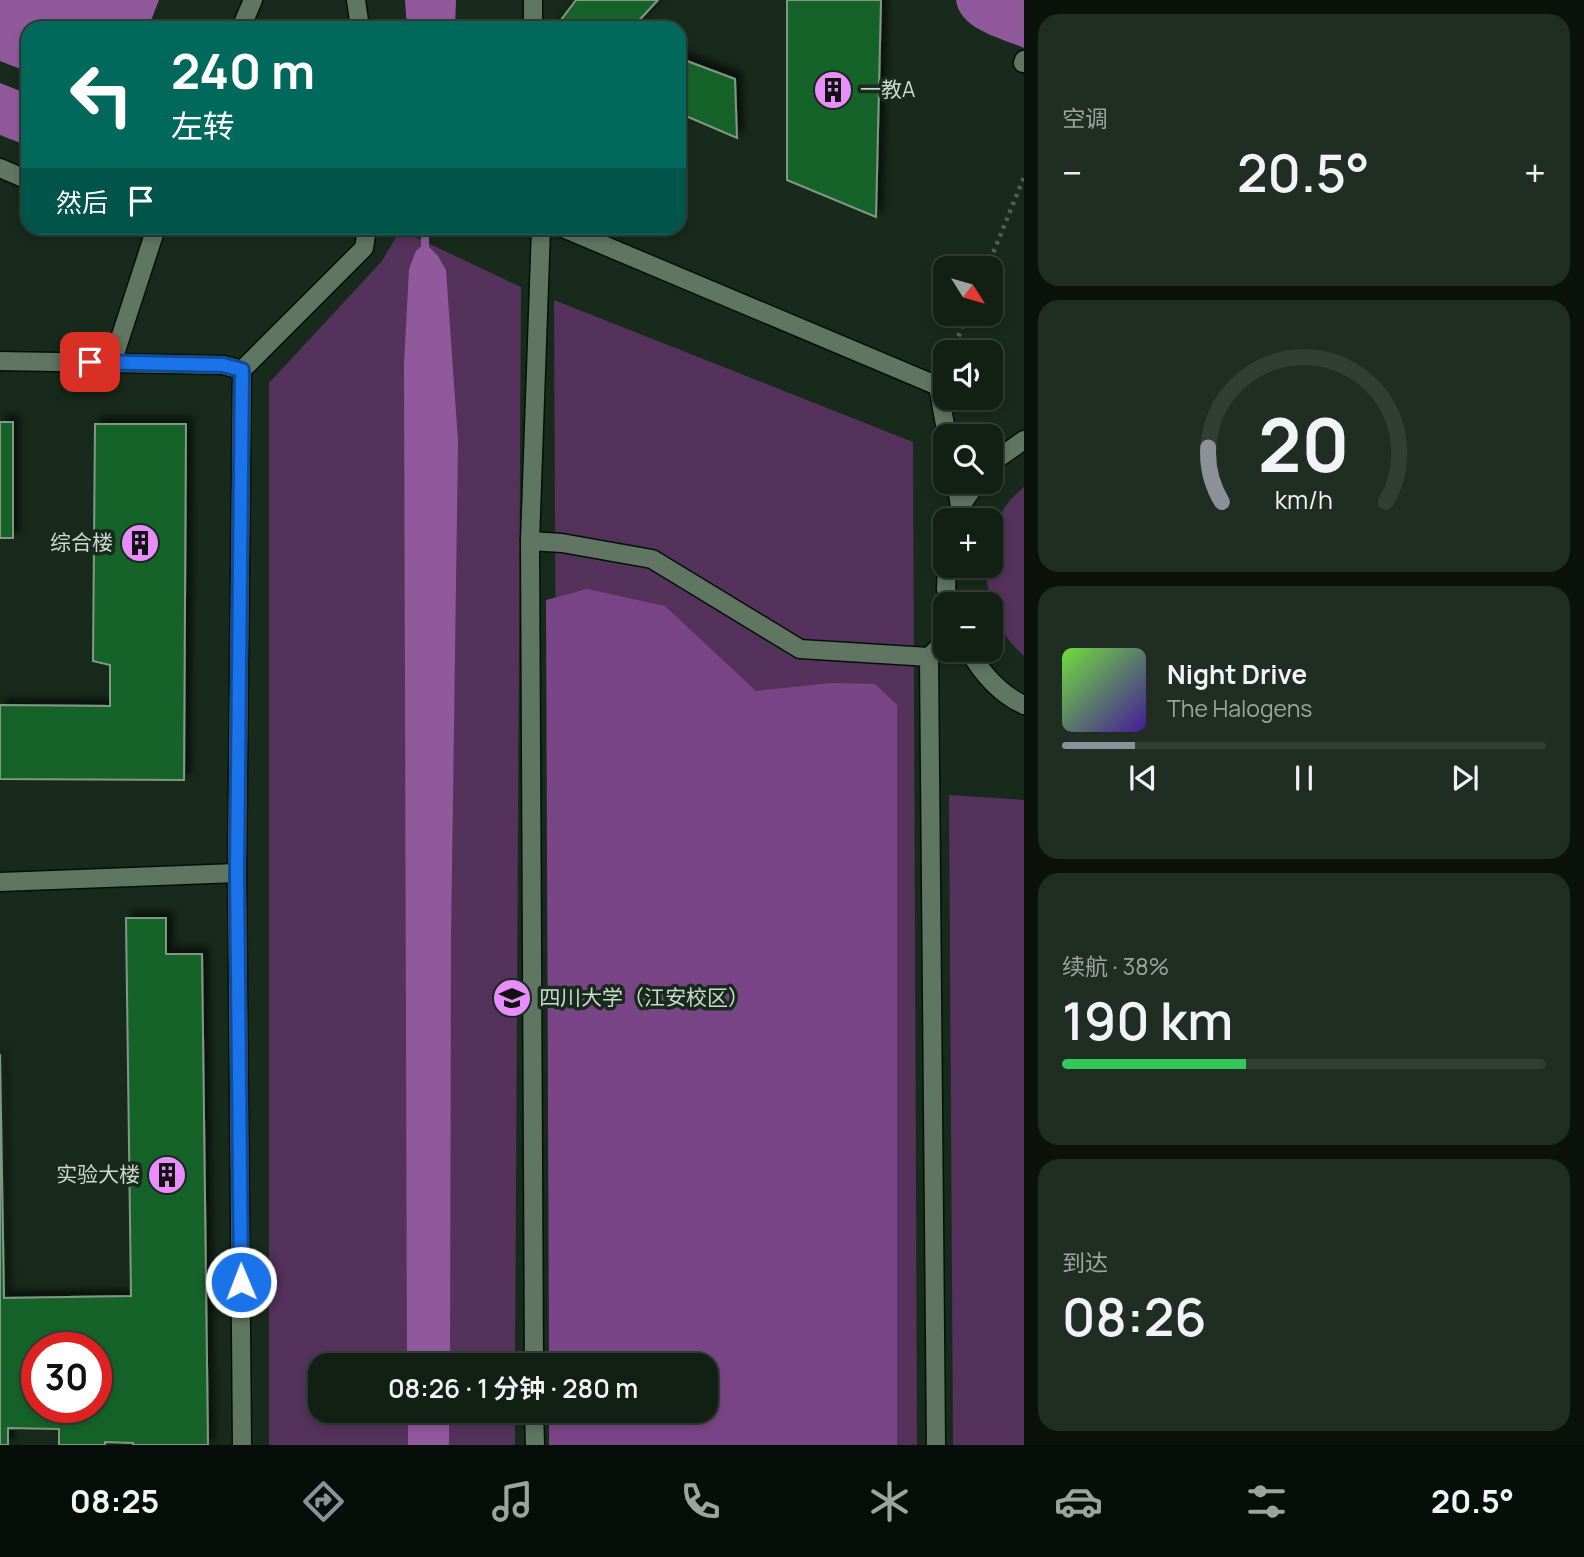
<!DOCTYPE html>
<html lang="zh">
<meta charset="utf-8">
<style>
body{margin:0;font-family:Manrope,"Noto Sans SC",sans-serif;background:#1f2d22;color:#f1f3f6;height:100vh;display:flex;flex-direction:column;font-size:26px;white-space:nowrap}
*{box-sizing:border-box;margin:0}
p{font-size:23px;color:#9ca3a0}
.icon{flex:none;width:38px;height:38px;fill:none;stroke:currentColor;stroke-width:2;stroke-linecap:round;stroke-linejoin:round}
.map{position:relative;flex:1;overflow:hidden}
.sheet{display:flex;flex-direction:column;gap:14px;padding:14px;background:#0a120b;width:560px}
.sheet>*{flex:none}
.guide{position:absolute;left:21px;top:21px;width:665px;height:214px;border-radius:21px;box-shadow:0 4px 10px #0003,0 0 0 2px #313e34;background:#00695c;color:#fff;overflow:hidden}
.needle{width:46px;rotate:127deg}
.fabs{position:absolute;left:933px;top:256px;display:grid;gap:14px}
.fabs a{display:grid;place-items:center;width:70px;height:70px;border-radius:14px;background:#122014;box-shadow:0 4px 10px #0003,0 0 0 2px #313e34;font-size:35px}
.speed{position:absolute;left:21px;top:1332px;display:flex;gap:14px;font-size:35px;font-weight:700;text-align:center}
.speed>*{display:grid;place-content:center;width:91px;height:91px;border-radius:50%;background:#122014;box-shadow:0 4px 10px #0003,0 0 0 2px #313e34;line-height:1}
.speed .limit{border:10px solid #d22;background:#fff;color:#111}
.pin{position:absolute;display:grid;place-items:center;width:60px;height:60px;color:#fff;margin:-30px;border-radius:14px;box-shadow:0 4px 10px #0006}
.me{position:absolute;width:77px;margin:-38px;rotate:359deg;stroke-linejoin:round;filter:drop-shadow(0 0 5px #0008)}
.turn{display:flex;align-items:center;gap:24px;height:147px;padding:0 35px;font-size:32px}
.turn .icon{width:91px;height:91px;stroke-width:2.5}
.turn b{display:block;font-size:49px;line-height:60px}
.then{display:flex;align-items:center;height:66px;padding:0 35px;background:#0003;gap:14px;font-size:26px}
.big{font-size:52px;font-weight:600;line-height:1.1}
.sheet .card{flex:1;display:flex;flex-direction:column;justify-content:center;gap:10px;min-width:0;padding:0 24px;border-radius:21px;background:#1f2d22}
.sheet .dial{align-items:center;gap:0}
.dial svg{height:182px;overflow:visible;fill:none;stroke:#313e34;stroke-width:7;stroke-linecap:round;text-anchor:middle}
.dial text{fill:#f1f3f6;stroke:none}
.song{display:flex;align-items:center;gap:21px}
.cover{width:84px;height:84px;border-radius:10px;background:linear-gradient(135deg,hsl(100 70% 55%),hsl(260 70% 35%))}
.played{height:7px;border-radius:4px;background:linear-gradient(90deg,#8c9099 15%,#313e34 15%)}
.keys{display:flex;justify-content:space-around;direction:ltr}
.heat{display:flex;justify-content:space-between;align-items:center;font-size:38px;direction:ltr}
.charge{height:10px;border-radius:5px;background:linear-gradient(90deg,#34c759 38%,#313e34 0)}
.trip{position:absolute;left:308px;top:1353px;width:410px;height:70px;border-radius:21px;background:#122014;box-shadow:0 4px 10px #0003,0 0 0 2px #313e34;font-weight:600;line-height:70px;text-align:center}
.menu{display:flex;height:112px;justify-content:space-around;align-items:center;background:#070d08;color:#9ca3a0}
.menu .icon{width:49px;height:49px}
.menu .current{color:#8c9099}
.menu b{font-size:32px;color:#f1f3f6}
main{display:flex;flex:1;min-height:0}
.map>svg:first-child{display:block}
</style>
<main>
<div class="map">
<svg width="1024" height="1445" viewBox="0 0 1024 1445">
<defs>
<filter id="shadow"><feDropShadow dx="6" dy="-6" stdDeviation="3.5" flood-color="#0009"/></filter>
</defs>
<rect width="100%" height="100%" fill="#182a1b"/>
<g fill="#54325b">
<polygon points="400,230 521,287 515,1365 320,1365 320,1410 515,1411 515,1445 269,1445 269,383 382,261"/>
<polygon points="554,300 913,442 917,1445 559,1445 705,1410 705,1365 559,1365"/>
<path d="M1024 487V656C995 630 990 605 985 568V565H990C990 532 997 509 1024 487Z"/>
<polygon points="949,795 1024,800 1024,1445 953,1445"/>
</g>
<polygon fill="#7a4586" points="587,589 665,606 756,691 831,683 875,684 897,705 897,1445 549,1445 549,1411 705,1410 705,1365 549,1365 546,600"/>
<g fill="#90599c">
<polygon points="0,0 159,0 148,28 28,28 28,72 0,61"/>
<polygon points="405,0 456,0 455,28 407,28"/>
<path d="M956 0H1024V48C1001 38 959 29 956 0Z"/>
<polygon points="0,83 28,94 28,146 0,135"/>
<polygon points="425,243 438,256 446,270 458,441 451,938 450,1365 407,1365 404,364 409,269 416,251"/>
<rect x="408" y="1411" width="41" height="34"/>
</g>
<g fill="none" stroke-linecap="round" stroke-linejoin="round">
<polyline stroke="#90599c" stroke-width="8" points="425,253 425,237"/>
</g>
<g fill="#12642b" stroke="#829885" stroke-width="2" fill-rule="evenodd" filter="url(#shadow)">
<polygon points="576,0 658,0 632,28 555,28"/>
<polygon points="787,0 881,0 876,217 787,180"/>
<polygon points="679,58 735,79 737,138 679,113"/>
<rect x="0" y="422" width="13" height="116"/>
<polygon points="95,424 186,424 184,780 0,779 0,705 110,706 110,665 93,661"/>
<path d="M126 918H166V954H202L208 1445H133V1443L105 1442V1445H59V1429L8 1428V1445H0V1054L4 1298 131 1296ZM37 1348H96V1407H37Z"/>
</g>
<g fill="none" stroke-linecap="round" stroke-linejoin="round">
<defs>
<g id="street">
<polyline points="356,0 360,28"/>
<polyline points="533,0 533,28"/>
<polyline points="241,28 253,0"/>
<polyline points="1023,63 1024,60"/>
<polyline points="0,168 28,180"/>
<polyline points="563,228 938,386 947,436"/>
<polyline points="0,361 223,365 242,370"/>
<polyline points="112,363 156,228"/>
<polyline points="990,464 1024,440"/>
<polyline points="956,481 960,507"/>
<polyline points="956,520 960,507 978,481"/>
<polyline points="530,541 562,543 652,559 800,649 929,657"/>
<polyline points="947,565 946,589 950,604"/>
<path d="M968 649C981 672 1000 694 1024 705"/>
<polyline points="0,882 237,873"/>
<polyline points="534,1365 530,541 541,228"/>
<polyline points="534,1410 535,1445"/>
<polyline points="242,1445 237,873 242,370 364,248 367,228"/>
<polyline points="936,1445 929,657 945,641"/>
</g>
</defs>
<use href="#street" stroke="#031205" stroke-width="21"/>
<g stroke="#4f5f52" stroke-width="4.5" stroke-dasharray="3.5 5" stroke-linecap="butt">
<polyline points="987,268 1024,177"/>
<polyline points="952,352 968,313"/>
</g>
<use href="#street" stroke="#607562" stroke-width="18"/>
</g>
<g fill="none" stroke-linecap="round" stroke-linejoin="round">
<defs>
<polyline id="route" points="90,362 223,365 242,370 237,873 241,1282"/>
</defs>
<use href="#route" stroke="#114b97" stroke-width="18"/>
<use href="#route" stroke="#1a73e8" stroke-width="12"/>
</g>
<defs>
<symbol id="building-disc" viewBox="-11 -11 22 22"><circle r="9.5" fill="#e98dfd" stroke="#182a1b"/><path d="M-4-6H4V6H1V3H-1V6H-4ZM-2.5-4.3h1.7v1.8h-1.7ZM.8-4.3h1.7v1.8H.8ZM-2.5-1h1.7V.8h-1.7ZM.8-1h1.7V.8H.8Z" fill="#111"/></symbol>
<symbol id="university-disc" viewBox="-11 -11 22 22"><circle r="9.5" fill="#e98dfd" stroke="#182a1b"/><path d="M0-5L7-2L0 1L-7-2ZM-4 1L0 2.5L4 1V4Q0 6-4 4Z" fill="#111"/></symbol>
</defs>
<g fill-rule="evenodd">
<use href="#building-disc" x="811" y="68" width="44" height="44"/>
<use href="#building-disc" x="118" y="521" width="44" height="44"/>
<use href="#university-disc" x="490" y="976" width="44" height="44"/>
<use href="#building-disc" x="145" y="1153" width="44" height="44"/>
</g>
<g text-anchor="middle" stroke-width="7" stroke-linejoin="round" paint-order="stroke">
<g font-size="21" fill="#cdd9ce" stroke="#182a1b" text-anchor="start">
<text x="860" y="97">一教A</text>
<text x="113" y="550" text-anchor="end">综合楼</text>
<text x="539" y="1005">四川大学（江安校区）</text>
<text x="140" y="1182" text-anchor="end">实验大楼</text>
</g>
</g>
</svg>
<div class="fabs">
<a><svg class="needle" viewBox="-14 -14 28 28"><path d="M0-13l5 13h-10z" fill="#e53935"/><path d="M0 13l5-13h-10z" fill="#9ca3a0"/></svg></a>
<a><svg class="icon" aria-label="sound" viewBox="0 0 24 24"><path d="M4 9h4l5-4v14l-5-4H4zM17 9q2 3 0 6"/></svg></a>
<a><svg class="icon" aria-label="search" viewBox="0 0 24 24"><circle cx="10" cy="10" r="6"/><path d="M15 15l6 6"/></svg></a>
<a>+</a>
<a>−</a>
</div>
<div class="speed"><div class="limit">30</div></div>
<div class="pin" style="left:90px;top:362px;background:#d93025"><svg class="icon" aria-label="arrive" viewBox="0 0 24 24"><path d="M6 21V4h12l-3 4 3 4H6"/></svg></div>
<svg class="me" style="left:241px;top:1282px" viewBox="-20 -20 40 40"><circle r="17" fill="#1a73e8" stroke="#fff" stroke-width="3"/><path d="M0-11L8 9 0 5-8 9z" fill="#fff"/></svg>
<div class="trip">08:26 · 1 分钟 · 280 m</div>
<div class="guide">
<div class="turn"><svg class="icon" aria-label="left" viewBox="0 0 24 24"><path d="M17 20v-9H6M10 6l-5 5 5 5"/></svg><div><b>240 m</b>左转</div></div>
<div class="then">然后<svg class="icon" aria-label="arrive" viewBox="0 0 24 24"><path d="M6 21V4h12l-3 4 3 4H6"/></svg></div>
</div>
</div>
<section class="sheet">
<div class="card"><p>空调</p>
<div class="heat"><a>−</a><b class="big">20.5°</b><a>+</a></div>
</div>
<div class="card dial"><svg viewBox="0 0 100 80">
<path d="M14 69A42 42 0 1 1 86 69"/>
<path d="M14 69A42 42 0 0 1 8 45" stroke="#8c9099"/>
<text x="50" y="56" font-size="32" font-weight="700">20</text>
<text x="50" y="72" font-size="11">km/h</text>
</svg></div>
<div class="card">
<div class="song"><i class="cover"></i><div><b>Night Drive</b><p>The Halogens</p></div></div>
<div class="played"></div>
<div class="keys"><svg class="icon" aria-label="previous" viewBox="0 0 24 24"><path d="M18 5L8 12l10 7zM5 5v14"/></svg><svg class="icon" aria-label="pause" viewBox="0 0 24 24"><path d="M8 5v14M16 5v14"/></svg><svg class="icon" aria-label="next" viewBox="0 0 24 24"><path d="M6 5l10 7-10 7zM19 5v14"/></svg></div>
</div>
<div class="card"><p>续航 · 38%</p><b class="big">190 km</b><div class="charge"></div></div>
<div class="card"><p>到达</p><b class="big">08:26</b></div>
</section>
</main>
<nav class="menu">
<b>08:25</b>
<svg class="icon current" aria-label="directions" viewBox="0 0 24 24"><path d="M12 3l9 9-9 9-9-9zM9 14v-3h6M13 9l2 2-2 2"/></svg>
<svg class="icon" aria-label="music" viewBox="0 0 24 24"><path d="M9 18V5l10-2v13"/><circle cx="6" cy="18" r="3"/><circle cx="16" cy="16" r="3"/></svg>
<svg class="icon" aria-label="phone" viewBox="0 0 24 24"><path d="M5 4h4l2 5-3 2q2 4 5 5l2-3 5 2v4C11 20 4 13 5 4z"/></svg>
<svg class="icon" aria-label="climate" viewBox="0 0 24 24"><path d="M12 3v18M4 7l16 10M4 17L20 7"/></svg>
<svg class="icon" aria-label="car" viewBox="0 0 24 24"><path d="M5 17H2v-5l4-1 3-4h7l3 4 3 1v5h-3M9 17h6M6 11h13"/><circle cx="7" cy="17" r="2"/><circle cx="17" cy="17" r="2"/></svg>
<svg class="icon" aria-label="filters" viewBox="0 0 24 24"><path d="M4 7h16M4 17h16"/><circle cx="9" cy="7" r="2"/><circle cx="15" cy="17" r="2"/></svg>
<b>20.5°</b>
</nav>
